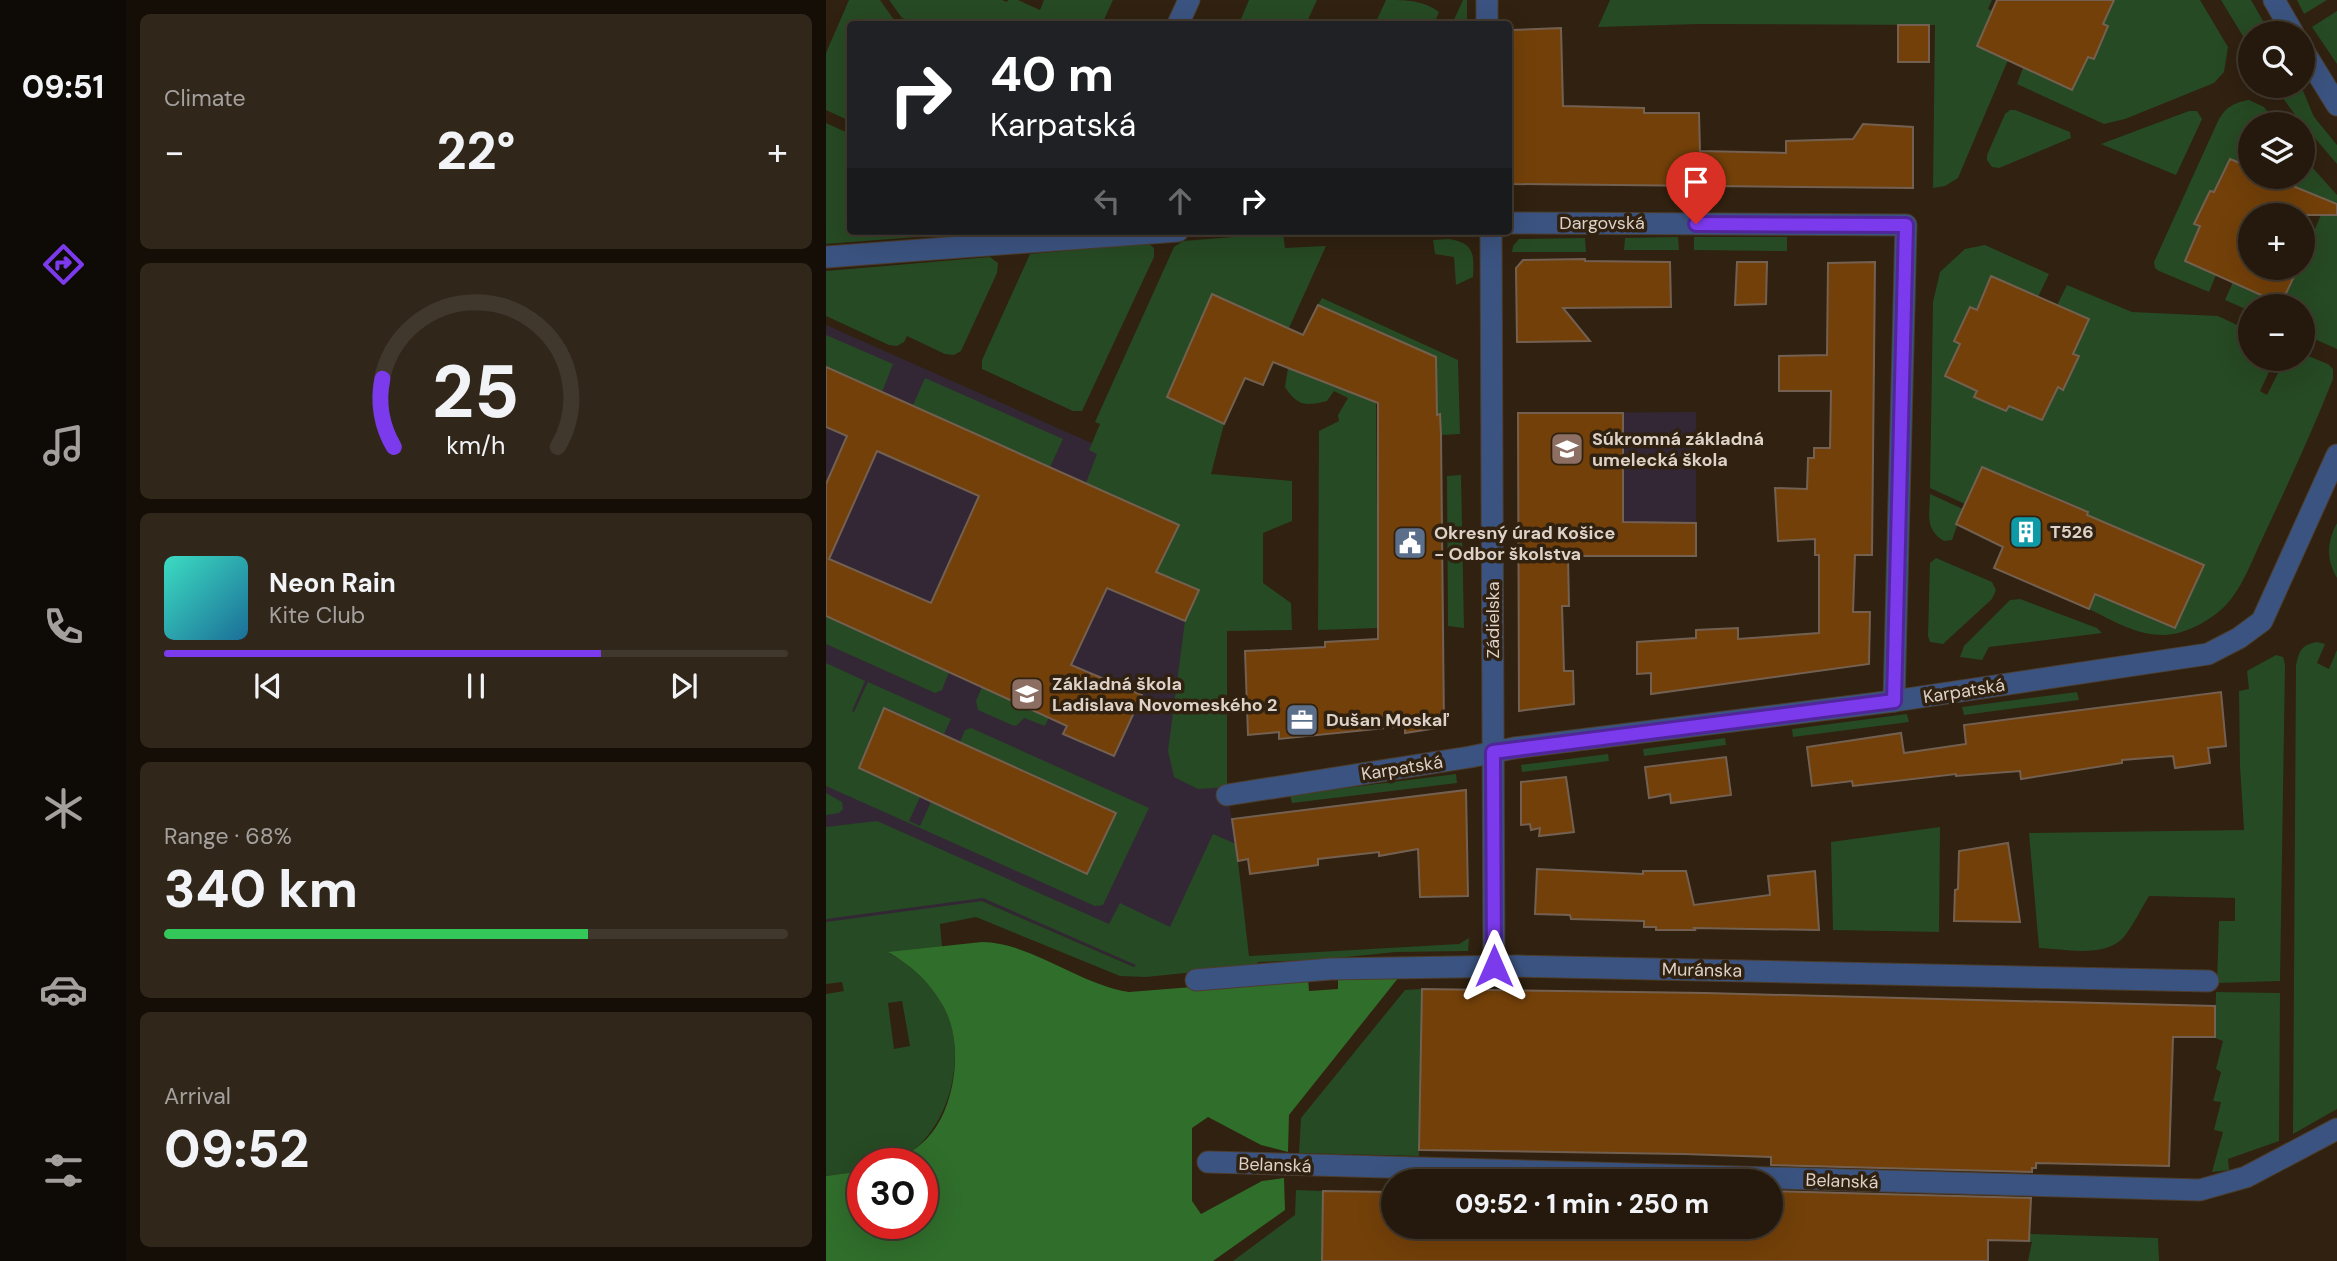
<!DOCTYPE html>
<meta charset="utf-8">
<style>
body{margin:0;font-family:"DM Sans",sans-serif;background:#30261a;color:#f1f3f6;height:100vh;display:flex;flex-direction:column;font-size:26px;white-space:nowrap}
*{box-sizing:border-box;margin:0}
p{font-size:23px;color:#a3a09d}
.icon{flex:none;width:38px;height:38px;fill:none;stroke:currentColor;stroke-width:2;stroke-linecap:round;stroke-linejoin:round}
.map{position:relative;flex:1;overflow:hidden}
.drawer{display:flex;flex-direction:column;gap:14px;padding:14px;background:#140e07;width:700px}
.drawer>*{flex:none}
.hud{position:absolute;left:21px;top:21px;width:665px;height:214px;border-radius:7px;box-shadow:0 7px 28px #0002,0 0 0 2px #41382d;background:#202124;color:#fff;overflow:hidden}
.tools{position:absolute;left:1412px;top:21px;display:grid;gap:14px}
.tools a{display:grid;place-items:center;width:77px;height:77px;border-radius:50%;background:#24190c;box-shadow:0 7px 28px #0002,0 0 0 2px #41382d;font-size:35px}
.speed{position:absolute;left:21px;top:1148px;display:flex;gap:14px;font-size:35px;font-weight:700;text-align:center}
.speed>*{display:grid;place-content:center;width:91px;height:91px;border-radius:50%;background:#24190c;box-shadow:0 7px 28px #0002,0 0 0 2px #41382d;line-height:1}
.speed .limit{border:10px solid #d22;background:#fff;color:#111}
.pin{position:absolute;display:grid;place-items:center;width:60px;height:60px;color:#fff;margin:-72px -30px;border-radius:50% 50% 50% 0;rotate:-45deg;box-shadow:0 0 7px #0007}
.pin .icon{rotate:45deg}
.me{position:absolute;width:77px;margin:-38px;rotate:0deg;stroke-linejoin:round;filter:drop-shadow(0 0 5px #0008)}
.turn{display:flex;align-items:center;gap:24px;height:147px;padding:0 28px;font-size:32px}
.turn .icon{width:91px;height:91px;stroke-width:2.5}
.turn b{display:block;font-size:49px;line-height:60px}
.lanes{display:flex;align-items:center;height:66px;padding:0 28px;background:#0003;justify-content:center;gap:35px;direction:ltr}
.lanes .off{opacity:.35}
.big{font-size:52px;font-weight:800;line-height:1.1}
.drawer .widget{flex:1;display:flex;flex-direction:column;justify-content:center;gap:10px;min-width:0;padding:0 24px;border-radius:10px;background:#30261a}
.drawer .dial{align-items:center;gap:0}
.dial svg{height:182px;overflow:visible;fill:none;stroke:#41382d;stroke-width:7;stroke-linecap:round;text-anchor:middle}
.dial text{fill:#f1f3f6;stroke:none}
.song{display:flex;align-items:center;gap:21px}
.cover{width:84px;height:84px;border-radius:10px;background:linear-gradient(135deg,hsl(170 70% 55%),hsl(200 70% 35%))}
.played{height:7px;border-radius:4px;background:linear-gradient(90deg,#7c3aed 70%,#41382d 70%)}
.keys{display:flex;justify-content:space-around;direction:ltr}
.heat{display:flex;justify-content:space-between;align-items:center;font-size:38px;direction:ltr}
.charge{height:10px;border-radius:5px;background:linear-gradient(90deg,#34c759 68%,#41382d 0)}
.trip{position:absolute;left:555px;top:1169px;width:402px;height:70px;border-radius:35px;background:#24190c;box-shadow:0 7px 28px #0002,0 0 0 2px #41382d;font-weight:800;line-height:70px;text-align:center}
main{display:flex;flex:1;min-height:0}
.dock{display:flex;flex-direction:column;width:126px;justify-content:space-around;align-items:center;background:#0e0a05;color:#a3a09d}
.dock .icon{width:49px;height:49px}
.dock .on{color:#7c3aed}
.dock b{font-size:32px;color:#f1f3f6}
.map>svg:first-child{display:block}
</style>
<main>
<nav class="dock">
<b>09:51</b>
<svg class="icon on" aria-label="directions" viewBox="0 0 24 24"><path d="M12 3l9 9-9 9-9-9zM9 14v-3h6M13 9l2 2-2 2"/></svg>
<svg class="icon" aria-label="music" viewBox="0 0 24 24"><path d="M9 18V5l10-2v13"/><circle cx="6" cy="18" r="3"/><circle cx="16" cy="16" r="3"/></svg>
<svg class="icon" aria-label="phone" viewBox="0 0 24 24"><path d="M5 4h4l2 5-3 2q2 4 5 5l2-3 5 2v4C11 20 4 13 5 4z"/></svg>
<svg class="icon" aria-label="climate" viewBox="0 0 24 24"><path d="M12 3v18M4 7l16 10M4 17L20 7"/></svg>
<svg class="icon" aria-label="car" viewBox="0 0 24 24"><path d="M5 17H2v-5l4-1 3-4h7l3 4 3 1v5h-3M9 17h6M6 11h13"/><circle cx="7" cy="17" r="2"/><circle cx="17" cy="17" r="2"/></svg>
<svg class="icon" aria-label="filters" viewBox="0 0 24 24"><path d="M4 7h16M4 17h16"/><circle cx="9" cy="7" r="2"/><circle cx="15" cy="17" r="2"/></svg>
</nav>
<section class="drawer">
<div class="widget"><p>Climate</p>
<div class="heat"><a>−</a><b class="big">22°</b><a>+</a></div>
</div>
<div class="widget dial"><svg viewBox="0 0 100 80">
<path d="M14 69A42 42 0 1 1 86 69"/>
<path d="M14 69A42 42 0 0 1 9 39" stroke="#7c3aed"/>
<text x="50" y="56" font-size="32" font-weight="700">25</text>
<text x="50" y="72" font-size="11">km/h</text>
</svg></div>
<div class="widget">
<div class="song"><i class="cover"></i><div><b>Neon Rain</b><p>Kite Club</p></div></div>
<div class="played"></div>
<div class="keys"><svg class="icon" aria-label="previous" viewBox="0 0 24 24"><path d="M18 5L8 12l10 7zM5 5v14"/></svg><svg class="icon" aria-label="pause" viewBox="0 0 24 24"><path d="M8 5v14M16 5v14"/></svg><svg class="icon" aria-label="next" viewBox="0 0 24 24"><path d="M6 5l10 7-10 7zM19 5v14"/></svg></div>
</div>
<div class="widget"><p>Range · 68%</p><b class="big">340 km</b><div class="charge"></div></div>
<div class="widget"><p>Arrival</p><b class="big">09:52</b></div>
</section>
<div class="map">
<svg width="1511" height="1261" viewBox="0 0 1511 1261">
<rect width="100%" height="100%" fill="#302110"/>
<g fill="#332735">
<polygon points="0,325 369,489 331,572 401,603 401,795 406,819 418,911 309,967 156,901 0,941"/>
<polygon points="870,412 870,556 692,557 692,413"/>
</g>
<g fill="#264a23" fill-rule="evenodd">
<polygon points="23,0 54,0 71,24 24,24 24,121 0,110 0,53"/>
<polygon points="63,0 176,0 181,2 182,0 192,0 214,10 218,0 287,0 276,24 92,24 76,18"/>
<polygon points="423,0 491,0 480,24 416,24 415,19"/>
<path d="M560 0C580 0 597 0 613 12L608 24H549Z"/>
<polygon points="637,0 641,0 641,24 626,24"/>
<polygon points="784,0 1166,0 1162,9 1166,11 1151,46 1182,60 1132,178 1119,186 1107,188 1109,25 873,24 772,27"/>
<polygon points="1288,0 1374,0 1402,47 1398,72 1388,83 1299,119 1278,124 1191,84 1197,68 1246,90 1262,57 1268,58 1282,27 1277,24"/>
<polygon points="1395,0 1425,0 1444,33 1424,33 1423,46"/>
<polygon points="1471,0 1501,0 1478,14"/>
<polygon points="1511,11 1511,64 1486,27"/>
<polygon points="1448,86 1475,86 1488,117 1511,145 1511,164 1470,116"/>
<path d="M1423 100 1438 107 1451 124H1424V167L1404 159 1388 192 1383 191 1368 224 1374 226 1359 261 1390 275 1383 292 1333 271 1329 268 1328 262 1392 121C1400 107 1407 103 1423 100Z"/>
<polygon points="1184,110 1189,110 1244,132 1245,138 1173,168 1166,167 1161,160 1161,155 1179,114"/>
<polygon points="1363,111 1371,111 1376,119 1350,175 1275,144"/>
<polygon points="0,123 24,134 24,231 167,231 0,244"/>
<polygon points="1477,157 1511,195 1511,349 1477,334 1477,306 1424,306 1424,311 1399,300 1407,282 1471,269 1476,271 1491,237 1487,234 1501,200 1469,187 1470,182 1460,177 1477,177"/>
<polygon points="457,233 459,248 500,246 463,328 386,295 341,397 398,424 385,474 466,481 466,521 437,533 437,583 465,603 466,630 401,631 401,787 372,789 348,777 342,751 359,621 373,591 330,572 353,525 260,483 271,454 263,450 274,424 269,422 348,247 357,241"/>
<polygon points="852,237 853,250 798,250 799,238"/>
<polygon points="868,237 961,237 961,251 868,250"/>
<polygon points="759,238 760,252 686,252 687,246 693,239"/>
<path d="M623 239C649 243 648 255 647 277L630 285 628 257 609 254 607 240Z"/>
<polygon points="322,243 328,248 328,257 256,411 247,411 156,369 156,360 204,254"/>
<path d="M1159 245 1223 274 1212 297 1165 277 1151 310 1144 308 1128 341 1134 344 1119 376 1151 391 1148 398 1180 411 1183 406 1216 420 1232 387 1238 389 1253 357 1247 354 1263 320 1231 305 1241 285 1306 312 1392 316 1424 331V359H1449L1434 391 1441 395 1459 359H1477V354L1502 364 1507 369V379C1486 432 1462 484 1438 535 1427 558 1417 587 1400 605 1386 620 1358 635 1338 635 1310 635 1287 621 1263 609L1269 594 1349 628 1378 565 1261 515 1262 511 1156 467 1139 504 1104 488 1107 302 1114 272 1139 249Z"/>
<polygon points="164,257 172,263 171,273 135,351 128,355 119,354 81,336 78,342 71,346 63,345 0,316 0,271"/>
<polygon points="496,298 632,360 634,434 615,435 614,415 611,415 610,357 492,305"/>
<polygon points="0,335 67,364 56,392 0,367"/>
<path d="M462 368 550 402 552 628 492 630 493 431 513 421 512 415 522 398 508 391 501 401C480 406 472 407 459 387Z"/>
<polygon points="99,378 237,439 224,467 87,405"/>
<polygon points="635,475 638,628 622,626 621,476"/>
<path d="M1104 494 1137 509 1126 540 1118 541C1098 529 1104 514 1104 494Z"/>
<path d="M1511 523V578C1500 560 1501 541 1511 523Z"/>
<polygon points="1110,558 1166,582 1170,590 1166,599 1117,644 1104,642 1102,636 1104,563"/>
<polygon points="1194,599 1271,628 1276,633 1163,647 1156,660 1134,657 1138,646 1184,600"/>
<polygon points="0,616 123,672 116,690 109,693 0,644"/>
<path d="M1491 642 1499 644 1491 663 1503 669 1511 650V1109L1467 1134 1470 666C1473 651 1475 645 1491 642Z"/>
<path d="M1450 655 1457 657 1459 665 1454 981 1391 983 1393 921H1409V898L1323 896C1315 909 1307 926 1297 938 1279 958 1237 949 1213 948L1203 833 1418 830 1414 766 1413 691 1423 689 1421 671Z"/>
<polygon points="0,663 39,681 26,711 28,712 42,682 125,719 118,734 59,707 33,768 94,797 83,821 94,826 105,802 261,874 290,813 134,742 139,730 145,728 323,808 277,905 269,906 0,786"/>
<polygon points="156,687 223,717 219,726 198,718 190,726 186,725 152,710 150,701"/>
<polygon points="1251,692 1253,700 1138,715 1136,707"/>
<polygon points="1081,714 1083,722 967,737 966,729"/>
<polygon points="899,738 900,745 818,756 817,749"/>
<polygon points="782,754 783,761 696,772 695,765"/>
<polygon points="630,774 631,783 466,803 464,795"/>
<polygon points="0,793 16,802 17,809 13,813 0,815"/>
<path d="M51 821 283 924 294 903 344 927 387 834 410 844 423 956 633 944 643 938 642 951 570 952 491 960 432 962 428 966 320 977 294 976 150 917 114 924 116 947 63 953C85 966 104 982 117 1004 141 1048 127 1116 91 1147 83 1154 74 1162 64 1164 55 1165 45 1164 37 1164V1171L0 1176V994L18 991 16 982 0 984V922L156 901 308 967 310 965 157 898 0 919V827ZM76 1001 84 1046 68 1049 62 1003Z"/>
<polygon points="1114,827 1113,932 1007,930 1005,842"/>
<polygon points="596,989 593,1156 473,1153 475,1118 579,990"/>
<polygon points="1390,992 1454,993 1453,1141 1402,1159 1403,1170 1386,1172 1397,1132 1388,1130 1395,1102 1387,1101 1395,1072 1390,1069 1397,1041 1389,1038"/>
<polygon points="470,1190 497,1191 496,1261 407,1261 469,1215"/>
<polygon points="1204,1234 1332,1238 1333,1261 1202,1261 1206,1242 1203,1242"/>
</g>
<path fill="#306e2b" d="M156 942C206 943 252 984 303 992L482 978 483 991 512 989V976L573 977 463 1115 462 1152 435 1145 382 1117 366 1128V1201L375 1214 436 1181 458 1178 459 1210 387 1261H0V1176L37 1171V1223H96V1164H64C82 1155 99 1144 110 1127 131 1095 137 1038 116 1004 103 981 84 965 62 952Z"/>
<g fill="#734009" stroke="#746050" stroke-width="2" fill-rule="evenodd">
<polygon points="1171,0 1288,0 1277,24 1282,26 1268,59 1262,57 1246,90 1151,46"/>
<rect x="1072" y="25" width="31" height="37"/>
<polygon points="735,28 737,106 818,108 818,113 873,113 874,151 960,153 960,141 1027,139 1037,124 1087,127 1087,188 687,184 685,30"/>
<polygon points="1404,159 1424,167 1424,177 1472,177 1469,187 1511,204 1511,215 1424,215 1424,268 1472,268 1455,304 1359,261 1374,226 1368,224 1384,191 1388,192"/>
<polygon points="759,259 759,261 844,262 845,307 737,308 764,341 691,342 690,268 697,260"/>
<polygon points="911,262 941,262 940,304 909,305"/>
<polygon points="1049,262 1046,555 1029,555 1027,612 1044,612 1043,664 825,694 825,673 811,674 811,642 870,638 870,630 912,628 912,639 993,633 993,555 989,555 989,539 952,541 949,488 981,489 982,458 988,458 988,448 1004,448 1005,391 953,391 953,356 1001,355 1002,263"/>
<polygon points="1165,276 1263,319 1247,354 1253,356 1237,390 1232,387 1216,420 1183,406 1180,411 1148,397 1151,391 1119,376 1134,344 1128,341 1144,307 1151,310"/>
<polygon points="386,294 477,335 492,305 610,357 611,415 614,414 615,435 618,727 579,733 579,726 453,739 453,732 422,735 419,651 499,647 499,642 552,639 552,403 447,362 437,385 419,378 398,424 341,397"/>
<path d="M0 367 353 525 330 572 373 590 359 621 281 588 245 665 316 695 288 756 237 734 241 726 0 616V484L21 436 0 427ZM51 451 153 496 105 603 3 559Z"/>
<polygon points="692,413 797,413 797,522 870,523 870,556 742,556 743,606 736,606 738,671 747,671 748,704 693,711"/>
<polygon points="1156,467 1262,512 1261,515 1378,565 1349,628 1269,594 1263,609 1168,568 1177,547 1130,524"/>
<polygon points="1395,692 1400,746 1382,748 1384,763 1349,768 1347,756 1296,760 1296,763 1195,779 1194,771 1130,776 1130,774 1027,786 1026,781 986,786 981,747 1075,733 1078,753 1140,744 1138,725"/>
<polygon points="58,708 290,813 261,874 33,768"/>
<polygon points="900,757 905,795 845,803 844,794 823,798 819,767"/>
<polygon points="740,777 748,832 713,836 714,828 705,830 704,824 695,825 695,782"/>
<polygon points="640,790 642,896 594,897 592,849 553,856 553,852 492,859 492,865 424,874 422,859 412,861 406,819"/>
<polygon points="1182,843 1194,922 1128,921 1129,890 1132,889 1133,851"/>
<polygon points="711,869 817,874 817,871 860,871 868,905 944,895 942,876 989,871 993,930 868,928 869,930 830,930 830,927 818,927 818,921 745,919 744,915 709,914"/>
<polygon points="596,989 879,993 1389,1006 1389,1037 1347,1037 1343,1166 1210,1163 1210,1168 1206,1168 1206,1172 945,1165 945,1157 858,1154 593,1150"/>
<polygon points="497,1191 567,1192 567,1227 945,1227 945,1191 1205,1198 1203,1241 1162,1240 1162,1261 496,1261"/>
</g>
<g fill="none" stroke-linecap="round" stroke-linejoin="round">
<defs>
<g id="street">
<polyline points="661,0 661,24"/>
<polyline points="1448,0 1467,33"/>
<polyline points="352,24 363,0"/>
<polyline points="1477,50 1511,105"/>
<polyline points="682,223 1080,225 1068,701"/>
<polyline points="665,231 668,966"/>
<polyline points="0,257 352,231"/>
<polyline points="401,795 644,757 688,748 1068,701 1382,654 1413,638 1436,621 1511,455"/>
<polyline points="370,980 504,969 691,966 1382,981"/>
<polyline points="382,1162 1374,1190 1420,1177 1511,1129"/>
</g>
</defs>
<use href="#street" stroke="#4c3d2d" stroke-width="23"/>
<use href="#street" stroke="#3b5380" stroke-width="21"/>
</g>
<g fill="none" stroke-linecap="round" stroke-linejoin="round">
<defs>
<polyline id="route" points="668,966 667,752 1068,701 1080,225 870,224"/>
</defs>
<use href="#route" stroke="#51269a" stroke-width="18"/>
<use href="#route" stroke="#7c3aed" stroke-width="12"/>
</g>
<defs>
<symbol id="school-square" viewBox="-11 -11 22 22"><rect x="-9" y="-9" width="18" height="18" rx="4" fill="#8d6e63" stroke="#302110"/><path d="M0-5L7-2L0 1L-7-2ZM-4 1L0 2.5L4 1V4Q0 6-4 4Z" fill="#fff"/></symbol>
<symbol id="building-square" viewBox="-11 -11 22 22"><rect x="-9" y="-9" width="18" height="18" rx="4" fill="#0f9aa8" stroke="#302110"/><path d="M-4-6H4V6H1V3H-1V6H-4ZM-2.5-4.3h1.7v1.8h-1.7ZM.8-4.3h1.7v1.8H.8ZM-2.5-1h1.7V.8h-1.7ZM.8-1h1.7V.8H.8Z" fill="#fff"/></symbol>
<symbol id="civic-square" viewBox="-11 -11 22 22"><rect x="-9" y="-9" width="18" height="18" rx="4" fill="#5c6f8a" stroke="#302110"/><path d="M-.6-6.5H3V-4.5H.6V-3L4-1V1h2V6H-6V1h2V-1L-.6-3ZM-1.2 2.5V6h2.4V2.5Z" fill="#fff"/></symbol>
<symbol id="office-square" viewBox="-11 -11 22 22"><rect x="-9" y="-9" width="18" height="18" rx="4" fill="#5c6f8a" stroke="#302110"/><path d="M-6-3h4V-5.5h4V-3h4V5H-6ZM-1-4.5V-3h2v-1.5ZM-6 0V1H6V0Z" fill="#fff"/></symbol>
</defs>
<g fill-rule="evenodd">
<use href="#school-square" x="722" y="430" width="38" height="38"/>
<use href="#building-square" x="1181" y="513" width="38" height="38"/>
<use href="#civic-square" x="565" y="524" width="38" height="38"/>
<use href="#school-square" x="182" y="675" width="38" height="38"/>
<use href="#office-square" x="457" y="701" width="38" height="38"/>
</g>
<g text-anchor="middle" stroke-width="7" stroke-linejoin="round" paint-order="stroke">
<g font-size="18" fill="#ddd2c8" stroke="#302110">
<text x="776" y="229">Dargovská</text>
<text transform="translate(667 620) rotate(-90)" y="6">Zádielska</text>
<text transform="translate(1138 691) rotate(-9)" y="6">Karpatská</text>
<text transform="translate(576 768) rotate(-9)" y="6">Karpatská</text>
<text transform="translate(876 970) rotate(1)" y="6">Muránska</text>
<text transform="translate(449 1165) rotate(2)" y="6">Belanská</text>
<text transform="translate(1016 1181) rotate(2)" y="6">Belanská</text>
</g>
<g font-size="18" font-weight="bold" fill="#ddd2c8" stroke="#302110" text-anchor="start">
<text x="766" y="445">Súkromná základná<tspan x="766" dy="21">umelecká škola</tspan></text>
<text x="1224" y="538">T526</text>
<text x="608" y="539">Okresný úrad Košice<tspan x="608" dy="21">- Odbor školstva</tspan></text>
<text x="226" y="690">Základná škola<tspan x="226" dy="21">Ladislava Novomeského 2</tspan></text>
<text x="500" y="726">Dušan Moskaľ</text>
</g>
</g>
</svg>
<div class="tools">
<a><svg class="icon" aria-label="search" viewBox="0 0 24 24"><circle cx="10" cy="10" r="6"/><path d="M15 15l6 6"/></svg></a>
<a><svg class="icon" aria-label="layers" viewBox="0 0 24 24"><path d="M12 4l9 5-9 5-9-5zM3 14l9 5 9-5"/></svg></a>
<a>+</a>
<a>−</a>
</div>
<div class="speed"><div class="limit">30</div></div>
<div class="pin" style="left:870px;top:224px;background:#d93025"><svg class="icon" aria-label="arrive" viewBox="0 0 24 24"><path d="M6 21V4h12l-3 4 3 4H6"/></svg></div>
<svg class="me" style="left:668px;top:966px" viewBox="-20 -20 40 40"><path d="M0-17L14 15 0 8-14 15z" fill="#7c3aed" stroke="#fff" stroke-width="4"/></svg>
<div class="trip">09:52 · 1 min · 250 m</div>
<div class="hud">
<div class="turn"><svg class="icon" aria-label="right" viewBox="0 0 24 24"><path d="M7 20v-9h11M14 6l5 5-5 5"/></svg><div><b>40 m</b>Karpatská</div></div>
<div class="lanes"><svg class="icon off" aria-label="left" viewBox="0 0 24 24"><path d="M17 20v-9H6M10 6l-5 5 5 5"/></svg><svg class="icon off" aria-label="ahead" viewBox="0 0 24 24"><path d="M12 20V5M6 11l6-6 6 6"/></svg><svg class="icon" aria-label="right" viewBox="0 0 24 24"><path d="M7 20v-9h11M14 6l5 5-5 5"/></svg></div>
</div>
</div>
</main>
